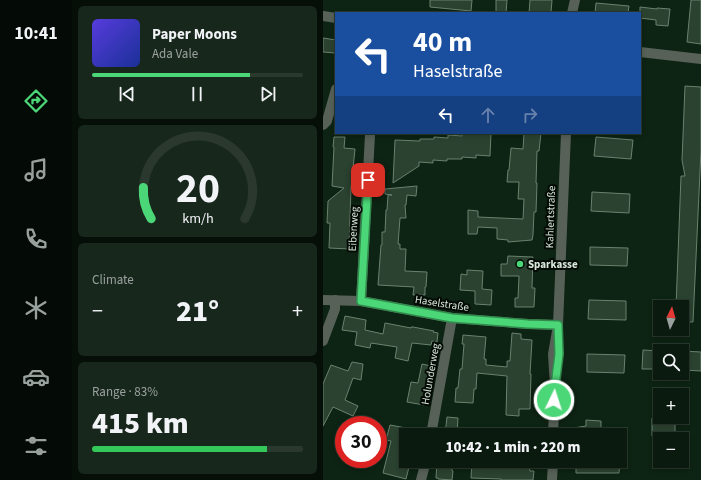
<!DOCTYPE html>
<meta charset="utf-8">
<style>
body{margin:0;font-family:"Source Sans 3",sans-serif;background:#18271c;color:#f1f3f6;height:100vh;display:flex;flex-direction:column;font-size:15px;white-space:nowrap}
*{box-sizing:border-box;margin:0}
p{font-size:13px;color:#99a19e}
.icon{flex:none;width:22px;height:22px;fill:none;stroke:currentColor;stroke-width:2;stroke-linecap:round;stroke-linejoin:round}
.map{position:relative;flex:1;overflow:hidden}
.sheet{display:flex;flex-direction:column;gap:6px;padding:6px;background:#060e08;width:251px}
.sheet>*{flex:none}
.hud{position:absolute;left:12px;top:12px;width:306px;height:122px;border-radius:0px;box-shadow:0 2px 6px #0003,0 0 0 1px #2a382e;background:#1a4fa0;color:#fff;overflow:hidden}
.needle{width:26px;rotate:5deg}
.controls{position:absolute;left:330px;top:300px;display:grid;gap:8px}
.controls a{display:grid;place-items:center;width:36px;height:36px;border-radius:0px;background:#0a1a0e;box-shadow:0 2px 6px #0003,0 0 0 1px #2a382e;font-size:20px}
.speed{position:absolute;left:12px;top:416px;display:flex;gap:8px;font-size:20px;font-weight:700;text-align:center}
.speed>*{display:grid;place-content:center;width:52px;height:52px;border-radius:50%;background:#0a1a0e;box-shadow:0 2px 6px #0003,0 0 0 1px #2a382e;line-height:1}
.speed .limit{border:6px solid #d22;background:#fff;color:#111}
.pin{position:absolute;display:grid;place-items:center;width:34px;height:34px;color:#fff;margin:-17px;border-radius:8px;box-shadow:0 2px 6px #0006}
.me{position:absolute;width:44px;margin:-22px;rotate:4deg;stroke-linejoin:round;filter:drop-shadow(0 0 3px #0008)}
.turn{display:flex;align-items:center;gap:14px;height:84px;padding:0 12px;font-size:18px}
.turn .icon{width:52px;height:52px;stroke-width:2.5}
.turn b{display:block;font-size:28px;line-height:34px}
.lanes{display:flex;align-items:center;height:38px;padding:0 12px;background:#0003;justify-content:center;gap:20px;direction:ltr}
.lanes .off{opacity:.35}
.big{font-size:30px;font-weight:800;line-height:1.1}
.sheet .tile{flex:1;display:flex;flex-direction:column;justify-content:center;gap:6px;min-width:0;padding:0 14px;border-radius:6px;background:#18271c}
.sheet .dial{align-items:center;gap:0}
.dial svg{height:104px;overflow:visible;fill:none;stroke:#2a382e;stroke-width:7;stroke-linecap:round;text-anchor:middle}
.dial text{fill:#f1f3f6;stroke:none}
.song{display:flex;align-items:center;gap:12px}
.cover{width:48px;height:48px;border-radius:6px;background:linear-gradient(135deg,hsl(250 70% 55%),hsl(230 70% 35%))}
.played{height:4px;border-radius:2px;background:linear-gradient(90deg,#4bd677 75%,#2a382e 75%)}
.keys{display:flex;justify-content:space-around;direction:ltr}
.heat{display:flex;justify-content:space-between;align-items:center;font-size:22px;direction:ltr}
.charge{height:6px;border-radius:3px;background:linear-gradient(90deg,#34c759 83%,#2a382e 0)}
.trip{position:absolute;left:76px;top:428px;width:228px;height:40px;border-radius:0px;background:#0a1a0e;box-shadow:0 2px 6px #0003,0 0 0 1px #2a382e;font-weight:800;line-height:40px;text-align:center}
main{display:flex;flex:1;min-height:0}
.tab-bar{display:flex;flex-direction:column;width:72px;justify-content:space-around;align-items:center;background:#040a06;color:#99a19e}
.tab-bar .icon{width:28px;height:28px}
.tab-bar .selected{color:#4bd677}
.tab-bar b{font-size:18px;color:#f1f3f6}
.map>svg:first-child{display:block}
</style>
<main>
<nav class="tab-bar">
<b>10:41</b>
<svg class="icon selected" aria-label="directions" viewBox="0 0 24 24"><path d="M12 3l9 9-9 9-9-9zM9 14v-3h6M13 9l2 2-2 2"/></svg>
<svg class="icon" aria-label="music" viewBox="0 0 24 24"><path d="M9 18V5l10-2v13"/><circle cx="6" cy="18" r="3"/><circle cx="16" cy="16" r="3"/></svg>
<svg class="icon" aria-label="phone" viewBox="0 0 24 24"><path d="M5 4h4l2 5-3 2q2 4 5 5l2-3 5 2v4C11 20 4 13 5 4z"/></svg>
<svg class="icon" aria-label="climate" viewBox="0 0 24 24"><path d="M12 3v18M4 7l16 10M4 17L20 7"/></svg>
<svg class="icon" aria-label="car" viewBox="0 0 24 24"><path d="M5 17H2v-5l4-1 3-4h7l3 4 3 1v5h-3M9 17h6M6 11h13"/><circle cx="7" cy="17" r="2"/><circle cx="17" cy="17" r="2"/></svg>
<svg class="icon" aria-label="filters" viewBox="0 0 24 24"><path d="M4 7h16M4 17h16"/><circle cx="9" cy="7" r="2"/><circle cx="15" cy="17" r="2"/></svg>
</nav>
<section class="sheet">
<div class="tile">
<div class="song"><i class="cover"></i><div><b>Paper Moons</b><p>Ada Vale</p></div></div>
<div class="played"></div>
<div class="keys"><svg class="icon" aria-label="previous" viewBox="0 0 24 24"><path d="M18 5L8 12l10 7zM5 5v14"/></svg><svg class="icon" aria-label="pause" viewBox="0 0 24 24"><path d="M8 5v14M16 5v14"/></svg><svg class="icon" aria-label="next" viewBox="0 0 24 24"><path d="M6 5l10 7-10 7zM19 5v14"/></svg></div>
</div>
<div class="tile dial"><svg viewBox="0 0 100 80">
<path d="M14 69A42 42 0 1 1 86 69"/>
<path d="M14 69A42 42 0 0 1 8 45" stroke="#4bd677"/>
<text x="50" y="56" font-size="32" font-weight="700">20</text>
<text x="50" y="72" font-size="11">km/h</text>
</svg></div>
<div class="tile"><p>Climate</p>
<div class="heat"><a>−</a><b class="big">21°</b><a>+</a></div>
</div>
<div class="tile"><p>Range · 83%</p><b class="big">415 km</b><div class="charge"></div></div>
</section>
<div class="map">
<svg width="378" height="480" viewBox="0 0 378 480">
<rect width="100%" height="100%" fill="#0d2313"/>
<g fill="#2b4230" stroke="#69826e">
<polygon points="107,0 149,0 148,11 107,7"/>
<polygon points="173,0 184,0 183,13 173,13"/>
<polygon points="207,0 229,0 228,13 206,13"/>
<polygon points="368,0 378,0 378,44 364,42"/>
<polygon points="273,3 306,6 305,13 272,13"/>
<polygon points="317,7 334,9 334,8 347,9 345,26 333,25 333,20 317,18"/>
<polygon points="0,38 13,40 12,53 0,52"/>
<polygon points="362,86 378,87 378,150 370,322 359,322 359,307 353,307 358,176 362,176 359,160"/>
<polygon points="154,133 168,133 167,156 153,155 153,158 139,157 139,159 124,159 124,161 110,160 110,163 96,162 96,166 70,183 72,140 97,141 97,139 111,139 111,137 125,138 125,135 139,136 139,134 153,134"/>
<polygon points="201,133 218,133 216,151 214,151 213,183 214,183 213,212 211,212 210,235 209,240 185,242 185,240 174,239 174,228 155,227 154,234 145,234 145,210 155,211 155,217 200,219 201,199 195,199 196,182 184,182 185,170 186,170 188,148 200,149"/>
<polygon points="11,137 22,137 21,148 32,149 28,188 26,249 6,248 7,223 4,223 5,201 21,188 9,186 11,147 10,147"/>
<polygon points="273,137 310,140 308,159 271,156"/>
<polygon points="94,186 93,196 84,195 83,205 82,205 83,218 77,218 75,244 77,244 77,249 83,249 82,271 104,272 103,287 102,287 102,295 90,295 91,287 55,285 58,245 59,245 59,232 62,232 63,210 64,210 65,195 69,195 62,194 62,189"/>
<polygon points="269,192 307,194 306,213 268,211"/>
<polygon points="267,247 305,248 304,266 267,265"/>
<polygon points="185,256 210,257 209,288 212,288 211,307 192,307 192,298 195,298 196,276 178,276 178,264 184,264"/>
<polygon points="144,270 160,271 159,289 169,290 168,305 152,304 152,291 137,290 138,274 144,275"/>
<polygon points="266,300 303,301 303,320 265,319"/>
<polygon points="22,316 43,320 42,330 60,334 62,323 88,328 88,327 90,327 111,331 110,332 115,333 114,342 109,341 108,345 89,343 85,361 72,358 74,347 48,343 47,348 32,345 34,332 19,330"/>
<polygon points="189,333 198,334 198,339 209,340 207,374 208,374 207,409 196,409 196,416 183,415 184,376 154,373 153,389 151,389 150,403 132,402 133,388 135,388 137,369 139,369 141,344 139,344 140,335 163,337 161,359 163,359 163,365 184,367 184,361 187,361"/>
<polygon points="320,350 337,351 336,369 319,369"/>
<polygon points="359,351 378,352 378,371 359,370"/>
<polygon points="264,354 302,355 301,373 264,372"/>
<polygon points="29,362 40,364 38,380 30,378 22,400 35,406 30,416 10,407 0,426 0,384 8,365 25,371"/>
<polygon points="99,364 108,366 101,405 84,402 88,382 95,383"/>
<polygon points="124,417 135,418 134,435 122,435"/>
<polygon points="329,418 352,418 352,436 351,436 351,439 339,439 339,436 329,436"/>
<polygon points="263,420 278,421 278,435 244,435 244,429 263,426"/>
<polygon points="67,425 83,428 83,462 87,463 83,479 60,473 68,441 63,440"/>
<polygon points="114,461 129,461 129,471 130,471 129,480 115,479 115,478 113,478"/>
<polygon points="149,461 205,461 207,471 211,471 210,480 178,480 178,479 148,478"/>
<polygon points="253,461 297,461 296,473 253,473"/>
</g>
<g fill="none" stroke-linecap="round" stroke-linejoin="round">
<g stroke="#576158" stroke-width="10">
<polyline points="249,13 252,0"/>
<polyline points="0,16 13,18"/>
<polyline points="317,52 378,59"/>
<polyline points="0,125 4,121 13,89"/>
<polyline points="0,300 38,301 129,318 205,324 235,325"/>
<polyline points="38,301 47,135"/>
<polyline points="0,341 12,309 12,300"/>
<polyline points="108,435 129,318"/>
<polyline points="230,435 232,386 230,354 235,325 243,133"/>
<polyline points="98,480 103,461"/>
<polyline points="229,480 230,461"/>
</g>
</g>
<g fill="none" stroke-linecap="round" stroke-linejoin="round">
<defs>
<polyline id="route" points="45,180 38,301 129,318 205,324 235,325 236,354 232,386 231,400"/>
</defs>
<use href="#route" stroke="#318b4d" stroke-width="10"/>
<use href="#route" stroke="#4bd677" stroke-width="7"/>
</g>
<circle fill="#4bd677" stroke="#030a04" stroke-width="1.5" cx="197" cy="264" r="4"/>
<g text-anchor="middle" stroke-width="4" stroke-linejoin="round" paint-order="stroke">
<g font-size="11" fill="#dae8dc" stroke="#030a04">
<text transform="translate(227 217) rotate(-88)" y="4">Kahlertstraße</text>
<text transform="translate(30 229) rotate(-87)" y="4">Eibenweg</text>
<text transform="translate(119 303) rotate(9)" y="4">Haselstraße</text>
<text transform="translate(107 374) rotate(-80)" y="4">Holunderweg</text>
</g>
<g font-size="11" font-weight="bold" fill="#dae8dc" stroke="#030a04" text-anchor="start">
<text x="205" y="268">Sparkasse</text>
</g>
</g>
</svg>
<div class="controls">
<a><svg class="needle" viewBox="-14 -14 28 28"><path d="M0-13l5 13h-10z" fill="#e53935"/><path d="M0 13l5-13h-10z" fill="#99a19e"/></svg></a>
<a><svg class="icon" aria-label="search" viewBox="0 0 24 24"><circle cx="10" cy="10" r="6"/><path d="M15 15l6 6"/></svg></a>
<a>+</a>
<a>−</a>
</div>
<div class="speed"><div class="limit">30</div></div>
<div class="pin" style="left:45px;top:180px;background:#d93025"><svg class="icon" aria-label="arrive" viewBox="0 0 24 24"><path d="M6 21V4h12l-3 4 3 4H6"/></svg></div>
<svg class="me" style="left:231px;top:400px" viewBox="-20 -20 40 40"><circle r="17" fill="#4bd677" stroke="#fff" stroke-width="3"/><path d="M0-11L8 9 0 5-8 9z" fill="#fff"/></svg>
<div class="trip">10:42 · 1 min · 220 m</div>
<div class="hud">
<div class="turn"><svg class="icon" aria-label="left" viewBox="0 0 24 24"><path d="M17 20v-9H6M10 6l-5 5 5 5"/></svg><div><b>40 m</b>Haselstraße</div></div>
<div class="lanes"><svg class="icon" aria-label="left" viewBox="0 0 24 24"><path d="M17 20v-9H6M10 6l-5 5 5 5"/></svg><svg class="icon off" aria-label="ahead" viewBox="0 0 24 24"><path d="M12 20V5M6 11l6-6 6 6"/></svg><svg class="icon off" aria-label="right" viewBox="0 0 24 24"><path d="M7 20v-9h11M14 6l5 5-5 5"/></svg></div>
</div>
</div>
</main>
